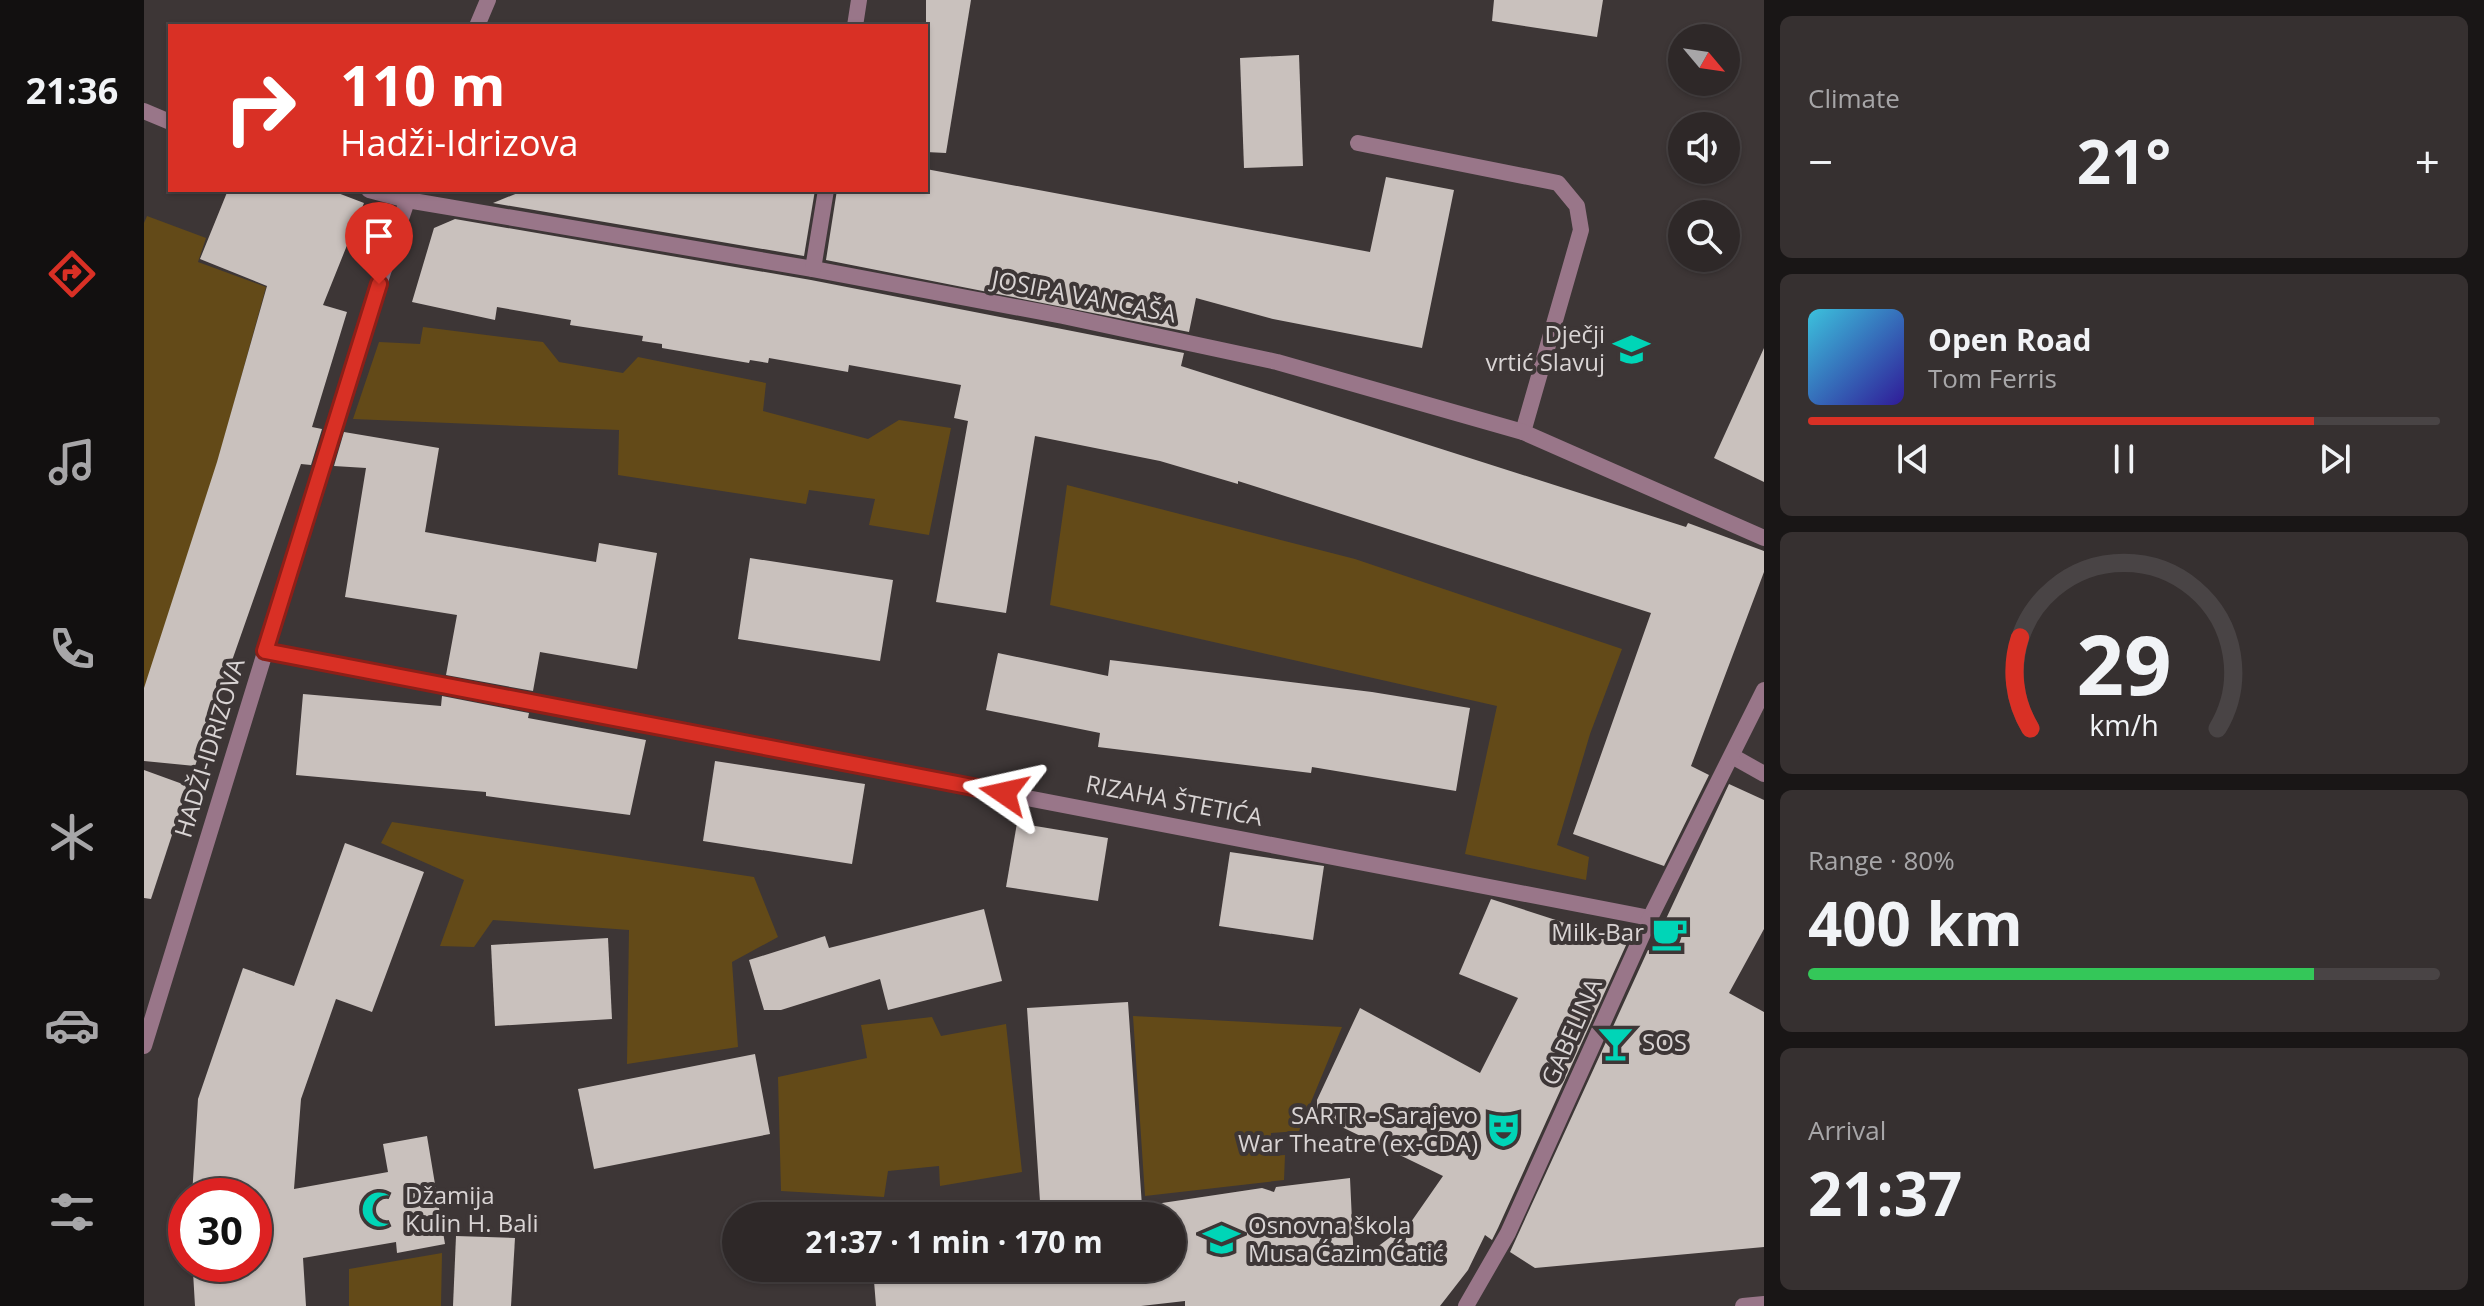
<!DOCTYPE html>
<meta charset="utf-8">
<style>
body{margin:0;font-family:"Open Sans",sans-serif;background:#363030;color:#f1f3f6;height:100vh;display:flex;flex-direction:column;font-size:30px;white-space:nowrap}
*{box-sizing:border-box;margin:0}
p{font-size:26px;color:#a7a6a8}
.icon{flex:none;width:44px;height:44px;fill:none;stroke:currentColor;stroke-width:2;stroke-linecap:round;stroke-linejoin:round}
.map{position:relative;flex:1;overflow:hidden}
.side{display:flex;flex-direction:column;gap:16px;padding:16px;background:#191616;width:720px}
.side>*{flex:none}
.hud{position:absolute;left:24px;top:24px;width:760px;height:168px;border-radius:0px;box-shadow:0 2px 6px #0004,0 0 0 2px #494445;background:#d93025;color:#fff;overflow:hidden}
.needle{width:52px;rotate:119deg}
.controls{position:absolute;left:1524px;top:24px;display:grid;gap:16px}
.controls a{display:grid;place-items:center;width:72px;height:72px;border-radius:50%;background:#2e2828;box-shadow:0 2px 6px #0004,0 0 0 2px #494445;font-size:40px}
.speed{position:absolute;left:24px;top:1178px;display:flex;gap:16px;font-size:40px;font-weight:700;text-align:center}
.speed>*{display:grid;place-content:center;width:104px;height:104px;border-radius:50%;background:#2e2828;box-shadow:0 2px 6px #0004,0 0 0 2px #494445;line-height:1}
.speed .limit{border:12px solid #d22;background:#fff;color:#111}
.pin{position:absolute;display:grid;place-items:center;width:68px;height:68px;color:#fff;margin:-82px -34px;border-radius:50% 50% 50% 0;rotate:-45deg;box-shadow:0 0 8px #0007}
.pin .icon{rotate:45deg}
.me{position:absolute;width:88px;margin:-44px;rotate:281deg;stroke-linejoin:round;filter:drop-shadow(0 0 6px #0008)}
.turn{display:flex;align-items:center;gap:28px;height:168px;padding:0 40px;font-size:36px}
.turn .icon{width:104px;height:104px;stroke-width:2.5}
.turn b{display:block;font-size:56px;line-height:68px}
.big{font-size:60px;font-weight:700;line-height:1.1}
.side .tile{flex:1;display:flex;flex-direction:column;justify-content:center;gap:12px;min-width:0;padding:0 28px;border-radius:12px;background:#363030}
.side .dial{align-items:center;gap:0}
.dial svg{height:208px;overflow:visible;fill:none;stroke:#494445;stroke-width:7;stroke-linecap:round;text-anchor:middle}
.dial text{fill:#f1f3f6;stroke:none}
.song{display:flex;align-items:center;gap:24px}
.cover{width:96px;height:96px;border-radius:12px;background:linear-gradient(135deg,hsl(190 70% 55%),hsl(250 70% 35%))}
.played{height:8px;border-radius:4px;background:linear-gradient(90deg,#d93025 80%,#494445 80%)}
.keys{display:flex;justify-content:space-around;direction:ltr}
.heat{display:flex;justify-content:space-between;align-items:center;font-size:44px;direction:ltr}
.charge{height:12px;border-radius:6px;background:linear-gradient(90deg,#34c759 80%,#494445 0)}
.trip{position:absolute;left:578px;top:1202px;width:464px;height:80px;border-radius:40px;background:#2e2828;box-shadow:0 2px 6px #0004,0 0 0 2px #494445;font-weight:700;line-height:80px;text-align:center}
main{display:flex;flex:1;min-height:0}
.dock{display:flex;flex-direction:column;width:144px;justify-content:space-around;align-items:center;background:#121010;color:#a7a6a8}
.dock .icon{width:56px;height:56px}
.dock .selected{color:#d93025}
.dock b{font-size:36px;color:#f1f3f6}
.map>svg:first-child{display:block}
</style>
<main>
<nav class="dock">
<b>21:36</b>
<svg class="icon selected" aria-label="directions" viewBox="0 0 24 24"><path d="M12 3l9 9-9 9-9-9zM9 14v-3h6M13 9l2 2-2 2"/></svg>
<svg class="icon" aria-label="music" viewBox="0 0 24 24"><path d="M9 18V5l10-2v13"/><circle cx="6" cy="18" r="3"/><circle cx="16" cy="16" r="3"/></svg>
<svg class="icon" aria-label="phone" viewBox="0 0 24 24"><path d="M5 4h4l2 5-3 2q2 4 5 5l2-3 5 2v4C11 20 4 13 5 4z"/></svg>
<svg class="icon" aria-label="climate" viewBox="0 0 24 24"><path d="M12 3v18M4 7l16 10M4 17L20 7"/></svg>
<svg class="icon" aria-label="car" viewBox="0 0 24 24"><path d="M5 17H2v-5l4-1 3-4h7l3 4 3 1v5h-3M9 17h6M6 11h13"/><circle cx="7" cy="17" r="2"/><circle cx="17" cy="17" r="2"/></svg>
<svg class="icon" aria-label="filters" viewBox="0 0 24 24"><path d="M4 7h16M4 17h16"/><circle cx="9" cy="7" r="2"/><circle cx="15" cy="17" r="2"/></svg>
</nav>
<div class="map">
<svg width="1620" height="1306" viewBox="0 0 1620 1306">
<rect width="100%" height="100%" fill="#3d3636"/>
<g fill="#634a18">
<polygon points="3,216 62,238 54,262 122,287 74,461 0,690 0,223"/>
<polygon points="279,327 399,342 415,362 479,373 494,357 622,383 619,411 724,439 755,420 807,428 785,535 725,525 731,499 665,490 662,504 474,475 475,430 209,419 235,342 276,344"/>
<polygon points="923,485 1211,559 1478,649 1446,734 1413,845 1445,857 1442,880 1321,854 1353,706 906,605"/>
<polygon points="248,822 610,877 634,937 588,962 594,1047 483,1064 485,930 349,920 330,947 296,946 320,880 237,843"/>
<polygon points="989,1016 1198,1027 1155,1131 1127,1133 1126,1156 1141,1155 1140,1180 1001,1196"/>
<polygon points="788,1017 797,1036 862,1024 878,1172 796,1186 795,1166 744,1171 740,1197 637,1191 634,1077 723,1058 717,1025"/>
<polygon points="298,1253 297,1306 205,1306 205,1269"/>
</g>
<g fill="#c9c1bd">
<polygon points="782,0 827,0 802,153 782,152"/>
<polygon points="1350,0 1459,0 1453,37 1348,21"/>
<polygon points="1155,55 1159,166 1100,168 1096,58"/>
<polygon points="782,169 1226,252 1242,177 1310,190 1278,348 1129,319 1052,298 1045,332 682,260 693,190 782,190"/>
<polygon points="84,190 186,190 220,203 179,305 203,312 168,427 178,429 167,465 157,464 51,766 0,761 0,688 73,462 123,286 56,259"/>
<polygon points="381,190 671,190 660,256 349,203"/>
<polygon points="311,219 667,280 1040,353 1037,366 1542,527 1544,523 1620,551 1620,572 1547,766 1565,775 1520,866 1429,834 1507,613 1094,481 1094,484 1016,461 891,436 862,613 792,602 824,421 810,418 817,385 705,365 704,372 625,358 624,363 606,360 605,363 518,348 518,344 498,341 499,336 426,325 427,320 353,307 351,320 268,302 290,228"/>
<polygon points="1620,348 1620,482 1570,458"/>
<polygon points="200,432 295,448 281,532 452,562 455,543 513,553 493,669 396,652 389,691 302,675 313,615 201,597 222,468 190,466"/>
<polygon points="606,558 749,580 736,661 594,639"/>
<polygon points="854,653 964,676 966,660 1228,692 1326,708 1312,791 1168,767 1167,773 954,747 956,733 842,710"/>
<polygon points="159,694 297,706 298,696 385,713 384,718 502,740 486,815 342,796 342,792 152,775"/>
<polygon points="571,761 721,784 708,864 559,841"/>
<polygon points="0,770 44,786 7,899 0,898"/>
<polygon points="1585,784 1620,800 1620,929 1585,993 1620,1012 1620,1247 1391,1268 1366,1252 1504,950 1507,951"/>
<polygon points="873,823 964,838 954,901 862,887"/>
<polygon points="201,843 280,872 228,1012 192,999 157,1099 150,1189 244,1172 239,1144 283,1136 301,1244 253,1253 252,1242 159,1258 162,1306 51,1306 49,1272 110,1267 110,1196 48,1196 54,1099 99,968 150,986"/>
<polygon points="1086,852 1180,866 1169,940 1075,926"/>
<polygon points="1347,899 1483,943 1354,1228 1348,1240 1341,1235 1324,1270 1296,1306 1041,1306 1041,1301 997,1306 732,1306 730,1281 802,1274 802,1268 1028,1268 1028,1216 897,1216 883,1008 984,1002 998,1206 1118,1188 1130,1192 1132,1187 1206,1178 1210,1264 1267,1222 1299,1176 1173,1115 1173,1100 1216,1008 1336,1073 1374,998 1315,974"/>
<polygon points="840,909 858,981 744,1010 736,979 637,1010 620,1010 605,960 681,936 685,948"/>
<polygon points="464,938 468,1019 351,1026 347,945"/>
<polygon points="611,1054 626,1134 450,1169 434,1089"/>
<polygon points="312,1236 371,1238 367,1306 309,1306"/>
</g>
<g fill="none" stroke-linecap="round" stroke-linejoin="round">
<g stroke="#997689" stroke-width="16">
<polyline points="1214,143 1414,183 1433,206 1437,230 1379,432"/>
<polyline points="1588,756 1620,774"/>
</g>
<g stroke="#997689" stroke-width="16">
<polyline points="333,26 344,0"/>
<polyline points="711,26 715,0"/>
<polyline points="0,111 26,122"/>
<polyline points="225,190 263,200 669,269 919,316 1133,362 1379,432 1620,538"/>
<polyline points="669,269 682,190"/>
<polyline points="121,651 1506,918"/>
<polyline points="0,1046 226,311 266,192"/>
<polyline points="1322,1306 1364,1233 1506,918 1620,690"/>
<polyline points="1599,1306 1620,1304"/>
</g>
</g>
<g fill="none" stroke-linecap="round" stroke-linejoin="round">
<defs>
<polyline id="route" points="235,284 121,651 860,793"/>
</defs>
<use href="#route" stroke="#8d1f18" stroke-width="20"/>
<use href="#route" stroke="#d93025" stroke-width="14"/>
</g>
<defs>
<symbol id="school-bare" viewBox="-9 -9 18 18"><path d="M0-5L7-2L0 1L-7-2ZM-4 1L0 2.5L4 1V4Q0 6-4 4Z" fill="#00d5b7" stroke="#3d3636" stroke-width="2.5" paint-order="stroke"/></symbol>
<symbol id="cafe-bare" viewBox="-9 -9 18 18"><path d="M-5.5-4.5H6V0H3Q3 3.5 0 3.5H-2.5Q-5.5 3.5-5.5 0ZM3-3.2v2h1.7v-2ZM-6 4.5H4V6H-6Z" fill="#00d5b7" stroke="#3d3636" stroke-width="2.5" paint-order="stroke"/></symbol>
<symbol id="bar-bare" viewBox="-9 -9 18 18"><path d="M-6-5H6L.8 .8V4.5H3.5V6h-7V4.5H-.8V.8Z" fill="#00d5b7" stroke="#3d3636" stroke-width="2.5" paint-order="stroke"/></symbol>
<symbol id="theatre-bare" viewBox="-9 -9 18 18"><path d="M-5-5.5Q0-4 5-5.5V0Q5 5 0 6Q-5 5-5 0ZM-3.3-2.5H-1v1.5H-3.3ZM1-2.5H3.3v1.5H1ZM-2.8 1Q0 5.5 2.8 1Z" fill="#00d5b7" stroke="#3d3636" stroke-width="2.5" paint-order="stroke"/></symbol>
<symbol id="mosque-bare" viewBox="-9 -9 18 18"><path d="M3.5-4.9A6 6 0 1 0 3.5 4.9A5 5 0 1 1 3.5-4.9Z" fill="#00d5b7" stroke="#3d3636" stroke-width="2.5" paint-order="stroke"/></symbol>
</defs>
<g fill-rule="evenodd">
<use href="#school-bare" x="1462" y="324" width="51" height="51"/>
<use href="#cafe-bare" x="1500" y="908" width="51" height="51"/>
<use href="#bar-bare" x="1446" y="1018" width="51" height="51"/>
<use href="#theatre-bare" x="1334" y="1104" width="51" height="51"/>
<use href="#mosque-bare" x="210" y="1184" width="51" height="51"/>
<use href="#school-bare" x="1052" y="1214" width="51" height="51"/>
</g>
<g text-anchor="middle" stroke-width="8" stroke-linejoin="round" paint-order="stroke">
<g font-size="24" fill="#d9d4d4" stroke="#3d3636">
<text transform="translate(940 297) rotate(11)" y="8">JOSIPA VANCAŠA</text>
<text transform="translate(66 748) rotate(-73)" y="8">HADŽI-IDRIZOVA</text>
<text transform="translate(1030 801) rotate(11)" y="8">RIZAHA ŠTETIĆA</text>
<text transform="translate(1428 1032) rotate(-66)" y="8">GABELINA</text>
</g>
<g font-size="24" fill="#d9d4d4" stroke="#3d3636" text-anchor="end">
<text x="1461" y="343">Dječji<tspan x="1461" dy="28">vrtić Slavuj</tspan></text>
<text x="1500" y="941">Milk-Bar</text>
<text x="1498" y="1051" text-anchor="start">SOS</text>
<text x="1334" y="1124">SARTR - Sarajevo<tspan x="1334" dy="28">War Theatre (ex-CDA)</tspan></text>
<text x="261" y="1204" text-anchor="start">Džamija<tspan x="261" dy="28">Kulin H. Bali</tspan></text>
<text x="1104" y="1234" text-anchor="start">Osnovna škola<tspan x="1104" dy="28">Musa Ćazim Ćatić</tspan></text>
</g>
</g>
</svg>
<div class="controls">
<a><svg class="needle" viewBox="-14 -14 28 28"><path d="M0-13l5 13h-10z" fill="#e53935"/><path d="M0 13l5-13h-10z" fill="#a7a6a8"/></svg></a>
<a><svg class="icon" aria-label="sound" viewBox="0 0 24 24"><path d="M4 9h4l5-4v14l-5-4H4zM17 9q2 3 0 6"/></svg></a>
<a><svg class="icon" aria-label="search" viewBox="0 0 24 24"><circle cx="10" cy="10" r="6"/><path d="M15 15l6 6"/></svg></a>
</div>
<div class="speed"><div class="limit">30</div></div>
<div class="pin" style="left:235px;top:284px;background:#d93025"><svg class="icon" aria-label="arrive" viewBox="0 0 24 24"><path d="M6 21V4h12l-3 4 3 4H6"/></svg></div>
<svg class="me" style="left:860px;top:793px" viewBox="-20 -20 40 40"><path d="M0-17L14 15 0 8-14 15z" fill="#d93025" stroke="#fff" stroke-width="4"/></svg>
<div class="trip">21:37 · 1 min · 170 m</div>
<div class="hud">
<div class="turn"><svg class="icon" aria-label="right" viewBox="0 0 24 24"><path d="M7 20v-9h11M14 6l5 5-5 5"/></svg><div><b>110 m</b>Hadži-Idrizova</div></div>
</div>
</div>
<section class="side">
<div class="tile"><p>Climate</p>
<div class="heat"><a>−</a><b class="big">21°</b><a>+</a></div>
</div>
<div class="tile">
<div class="song"><i class="cover"></i><div><b>Open Road</b><p>Tom Ferris</p></div></div>
<div class="played"></div>
<div class="keys"><svg class="icon" aria-label="previous" viewBox="0 0 24 24"><path d="M18 5L8 12l10 7zM5 5v14"/></svg><svg class="icon" aria-label="pause" viewBox="0 0 24 24"><path d="M8 5v14M16 5v14"/></svg><svg class="icon" aria-label="next" viewBox="0 0 24 24"><path d="M6 5l10 7-10 7zM19 5v14"/></svg></div>
</div>
<div class="tile dial"><svg viewBox="0 0 100 80">
<path d="M14 69A42 42 0 1 1 86 69"/>
<path d="M14 69A42 42 0 0 1 10 34" stroke="#d93025"/>
<text x="50" y="56" font-size="32" font-weight="700">29</text>
<text x="50" y="72" font-size="11">km/h</text>
</svg></div>
<div class="tile"><p>Range · 80%</p><b class="big">400 km</b><div class="charge"></div></div>
<div class="tile"><p>Arrival</p><b class="big">21:37</b></div>
</section>
</main>
